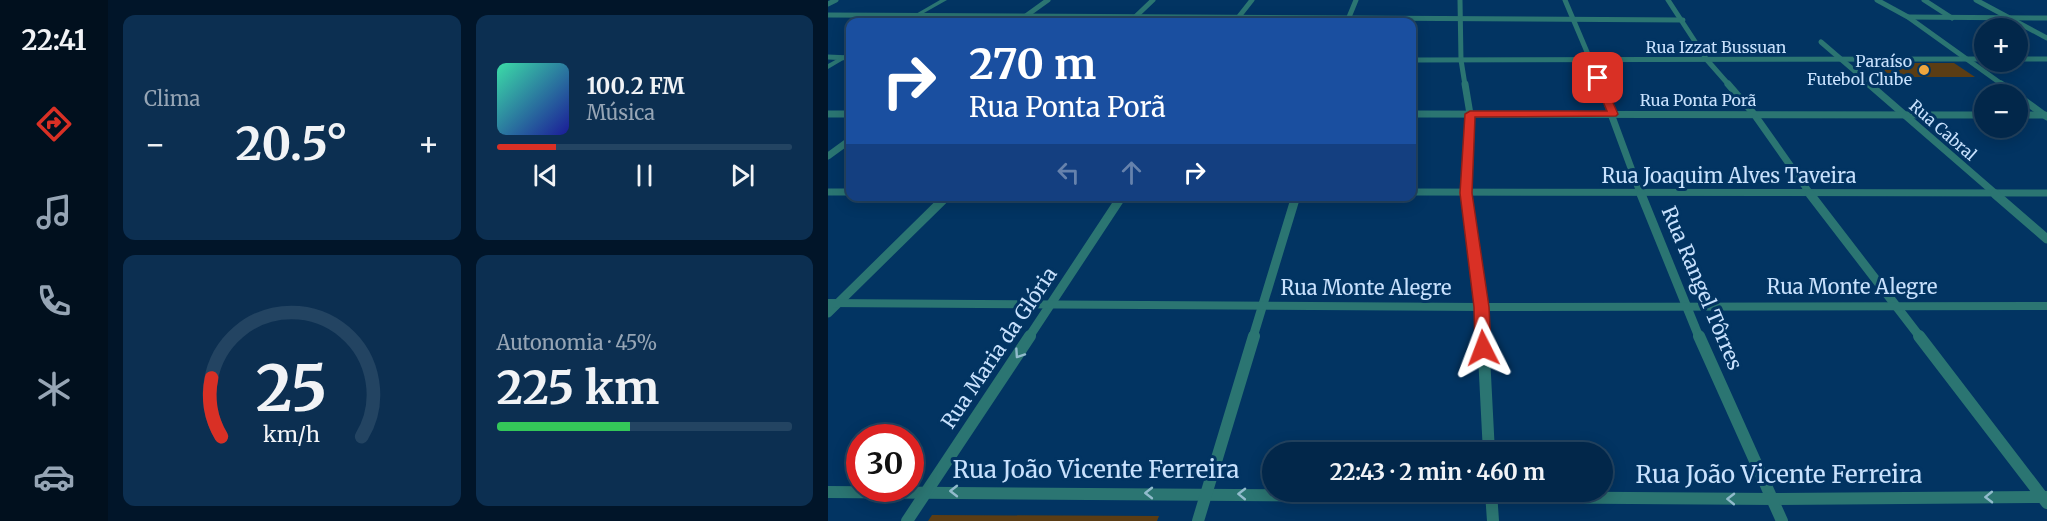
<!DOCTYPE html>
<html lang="pt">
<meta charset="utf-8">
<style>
body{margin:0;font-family:Merriweather,serif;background:#0c2f51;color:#f1f3f6;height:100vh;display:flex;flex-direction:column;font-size:22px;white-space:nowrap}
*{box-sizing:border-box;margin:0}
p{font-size:20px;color:#96a5b5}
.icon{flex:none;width:33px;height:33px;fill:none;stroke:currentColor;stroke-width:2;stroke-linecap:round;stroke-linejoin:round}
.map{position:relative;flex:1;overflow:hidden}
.drawer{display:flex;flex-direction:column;gap:15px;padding:15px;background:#011529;width:720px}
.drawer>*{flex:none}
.guide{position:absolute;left:18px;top:18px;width:570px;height:183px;border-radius:12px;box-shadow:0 3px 15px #0003,0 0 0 2px #234462;background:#1a4fa0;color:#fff;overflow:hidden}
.buttons{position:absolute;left:1146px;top:18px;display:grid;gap:12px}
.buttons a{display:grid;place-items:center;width:54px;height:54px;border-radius:50%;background:#02274a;box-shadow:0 3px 15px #0003,0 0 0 2px #234462;font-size:30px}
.speed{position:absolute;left:18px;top:424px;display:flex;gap:12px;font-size:30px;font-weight:700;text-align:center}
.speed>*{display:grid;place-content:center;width:78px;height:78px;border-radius:50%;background:#02274a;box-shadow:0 3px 15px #0003,0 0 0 2px #234462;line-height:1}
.speed .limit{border:9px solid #d22;background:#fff;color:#111}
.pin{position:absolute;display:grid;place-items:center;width:51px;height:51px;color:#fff;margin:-26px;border-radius:12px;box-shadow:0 3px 9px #0006}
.me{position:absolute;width:66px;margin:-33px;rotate:357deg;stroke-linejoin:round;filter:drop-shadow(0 0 4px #0008)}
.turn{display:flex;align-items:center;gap:21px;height:126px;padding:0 24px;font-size:27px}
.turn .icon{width:78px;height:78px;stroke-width:2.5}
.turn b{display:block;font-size:42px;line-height:51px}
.lanes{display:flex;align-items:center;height:57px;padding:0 24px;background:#0003;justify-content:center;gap:30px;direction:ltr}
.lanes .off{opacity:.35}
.big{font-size:45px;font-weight:700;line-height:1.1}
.drawer .tile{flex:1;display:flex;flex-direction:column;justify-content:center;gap:9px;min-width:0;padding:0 21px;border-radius:12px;background:#0c2f51}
.drawer .dial{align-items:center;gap:0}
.dial svg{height:156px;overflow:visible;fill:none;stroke:#234462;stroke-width:7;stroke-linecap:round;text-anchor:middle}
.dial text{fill:#f1f3f6;stroke:none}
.song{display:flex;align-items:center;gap:18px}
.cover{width:72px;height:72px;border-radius:9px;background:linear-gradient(135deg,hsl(160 70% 55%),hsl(240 70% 35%))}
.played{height:6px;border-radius:3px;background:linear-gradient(90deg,#d93025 20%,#234462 20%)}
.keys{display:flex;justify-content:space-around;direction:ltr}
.heat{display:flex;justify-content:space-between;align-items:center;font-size:33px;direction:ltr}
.charge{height:9px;border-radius:4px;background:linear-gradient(90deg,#34c759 45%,#234462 0)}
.drawer .tiles{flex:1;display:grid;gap:15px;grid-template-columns:repeat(2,1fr)}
.trip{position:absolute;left:434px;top:442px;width:351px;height:60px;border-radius:30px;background:#02274a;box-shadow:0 3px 15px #0003,0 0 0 2px #234462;font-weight:700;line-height:60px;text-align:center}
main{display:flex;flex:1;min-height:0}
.menu{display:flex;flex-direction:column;width:108px;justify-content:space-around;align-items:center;background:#01101e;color:#96a5b5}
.menu .icon{width:42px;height:42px}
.menu .selected{color:#d93025}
.menu b{font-size:27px;color:#f1f3f6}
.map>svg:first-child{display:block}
</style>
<main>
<nav class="menu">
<b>22:41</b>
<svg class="icon selected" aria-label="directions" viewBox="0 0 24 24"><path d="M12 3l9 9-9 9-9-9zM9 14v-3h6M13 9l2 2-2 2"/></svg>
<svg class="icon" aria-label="music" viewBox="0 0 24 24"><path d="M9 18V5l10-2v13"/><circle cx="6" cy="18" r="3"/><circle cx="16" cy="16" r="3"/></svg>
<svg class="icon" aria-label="phone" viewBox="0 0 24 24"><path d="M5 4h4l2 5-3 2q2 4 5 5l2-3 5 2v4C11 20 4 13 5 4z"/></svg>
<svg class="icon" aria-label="climate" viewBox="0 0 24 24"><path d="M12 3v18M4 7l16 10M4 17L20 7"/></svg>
<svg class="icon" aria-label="car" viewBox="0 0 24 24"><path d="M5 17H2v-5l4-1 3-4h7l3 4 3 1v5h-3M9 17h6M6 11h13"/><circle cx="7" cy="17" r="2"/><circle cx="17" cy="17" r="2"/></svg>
</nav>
<section class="drawer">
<div class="tiles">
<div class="tile"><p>Clima</p>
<div class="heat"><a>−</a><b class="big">20.5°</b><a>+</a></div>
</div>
<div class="tile">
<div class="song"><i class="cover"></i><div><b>100.2 FM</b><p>Música</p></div></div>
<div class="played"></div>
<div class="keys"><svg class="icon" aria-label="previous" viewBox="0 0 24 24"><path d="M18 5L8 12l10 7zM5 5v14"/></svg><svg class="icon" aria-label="pause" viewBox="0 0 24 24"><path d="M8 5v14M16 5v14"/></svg><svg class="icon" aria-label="next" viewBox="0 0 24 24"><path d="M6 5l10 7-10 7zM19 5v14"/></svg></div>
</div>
<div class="tile dial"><svg viewBox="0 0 100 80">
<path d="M14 69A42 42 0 1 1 86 69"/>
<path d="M14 69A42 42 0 0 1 9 39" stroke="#d93025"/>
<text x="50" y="56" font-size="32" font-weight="700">25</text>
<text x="50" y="72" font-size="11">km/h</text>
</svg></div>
<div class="tile"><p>Autonomia · 45%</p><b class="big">225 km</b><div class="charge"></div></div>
</div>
</section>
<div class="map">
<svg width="1219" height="521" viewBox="0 0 1219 521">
<rect width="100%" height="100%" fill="#023462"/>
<g fill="#5b3d14">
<polygon points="1047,63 1126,63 1147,77 1064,77"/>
<polygon points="104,515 331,516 329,521 100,521"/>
</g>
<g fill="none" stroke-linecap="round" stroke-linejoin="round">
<g stroke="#2b7572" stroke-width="5">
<polyline points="632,0 633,60 637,85"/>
<polyline points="737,0 773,85"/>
<polyline points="840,0 879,60 901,85"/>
<polyline points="1049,0 1080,17 1175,85"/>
<polyline points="1096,0 1124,18"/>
<polyline points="1148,0 1219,38"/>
<polyline points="0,4 8,0"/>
<polyline points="0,15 855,20"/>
<polyline points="1080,17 1219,18"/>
<polyline points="195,18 220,0"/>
<polyline points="305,19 325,0"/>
<polyline points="409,19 424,0"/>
<polyline points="519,22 528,0"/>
<polyline points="993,42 1043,85"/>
<polyline points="0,57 22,58"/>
<polyline points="1190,59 1219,59"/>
<polyline points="584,60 1156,59"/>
</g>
<g stroke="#2b7572" stroke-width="7">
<polyline points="637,84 642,114 638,195"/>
<polyline points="772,84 813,195"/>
<polyline points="900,84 926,114 983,195"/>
<polyline points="1041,84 1169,195"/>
<polyline points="1173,84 1187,94"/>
<polyline points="1190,96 1219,117"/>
<polyline points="0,114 22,114"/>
<polyline points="584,114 1156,115"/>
<polyline points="1190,115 1217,115"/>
<polyline points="0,156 22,140"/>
<polyline points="0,192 22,192"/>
<polyline points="584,192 1219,193"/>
</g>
<g stroke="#2b7572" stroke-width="9">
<polyline points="638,194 653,307 655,337"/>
<polyline points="813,194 871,337"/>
<polyline points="982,194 1092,337"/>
<polyline points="1167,194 1219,239"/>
<polyline points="0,313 119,196"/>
<polyline points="201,337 294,196"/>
<polyline points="425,337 468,196"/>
</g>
<g stroke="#2b7572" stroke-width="12">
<polyline points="655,336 661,453"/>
<polyline points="871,336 954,521"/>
<polyline points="1091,336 1219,503"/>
<polyline points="0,492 945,499 1219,497"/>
<polyline points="663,492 665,521"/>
<polyline points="79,521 202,336"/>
<polyline points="370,521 426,336"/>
</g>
<g fill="#2b7572" fill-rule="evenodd">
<polygon points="112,0 119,0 80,22 74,22"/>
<polygon points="22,52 22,56 0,69 0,64"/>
<polygon points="0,299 653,303 1219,302 1219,310 653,311 0,307"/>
</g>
</g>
<defs><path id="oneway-chevron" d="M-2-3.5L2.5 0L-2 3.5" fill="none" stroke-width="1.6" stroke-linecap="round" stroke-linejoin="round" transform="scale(1.5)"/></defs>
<g stroke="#91bbcc">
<use href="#oneway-chevron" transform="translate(191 354) rotate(124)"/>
<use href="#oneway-chevron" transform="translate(126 491) rotate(-180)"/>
<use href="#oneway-chevron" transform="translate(321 493) rotate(-180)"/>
<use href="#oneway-chevron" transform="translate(414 494) rotate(-179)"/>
<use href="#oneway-chevron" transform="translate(1161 497) rotate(179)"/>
<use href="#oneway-chevron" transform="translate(903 499) rotate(-179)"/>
</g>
<polygon fill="#d93025" stroke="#8d1f18" stroke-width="1.5" points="770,76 774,78 790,114 788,116 647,117 644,193 661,307 663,348 661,352 650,352 647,348 646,307 632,193 637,114 642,111 779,111 765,78"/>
<circle fill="#f0a63e" stroke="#023462" stroke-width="2" cx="1096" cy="70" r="6"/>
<g text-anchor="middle" stroke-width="6" stroke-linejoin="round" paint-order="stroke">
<g font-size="16" fill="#c8e1fd" stroke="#023462">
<text x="888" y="53">Rua Izzat Bussuan</text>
<text x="870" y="106">Rua Ponta Porã</text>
<text transform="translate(1115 130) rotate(41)" y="6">Rua Cabral</text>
</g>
<g font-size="16" fill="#c8e1fd" stroke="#023462" text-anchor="end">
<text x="1084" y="67">Paraíso<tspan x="1084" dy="18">Futebol Clube</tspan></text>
</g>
<g font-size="20" fill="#c8e1fd" stroke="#023462">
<text x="901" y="183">Rua Joaquim Alves Taveira</text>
<text x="1024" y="294">Rua Monte Alegre</text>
<text x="538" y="295">Rua Monte Alegre</text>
<text transform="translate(874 288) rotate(67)" y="7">Rua Rangel Tôrres</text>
<text transform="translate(171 348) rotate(-56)" y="7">Rua Maria da Glória</text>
</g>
<g font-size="24" fill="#c8e1fd" stroke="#023462">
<text x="268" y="478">Rua João Vicente Ferreira</text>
<text x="951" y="483">Rua João Vicente Ferreira</text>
</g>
</g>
</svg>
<div class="buttons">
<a>+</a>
<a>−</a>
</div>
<div class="speed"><div class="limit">30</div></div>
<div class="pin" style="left:770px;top:78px;background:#d93025"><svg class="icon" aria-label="arrive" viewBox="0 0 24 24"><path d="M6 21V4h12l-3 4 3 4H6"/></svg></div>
<svg class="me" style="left:655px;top:348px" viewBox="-20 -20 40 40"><path d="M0-17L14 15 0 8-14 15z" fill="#d93025" stroke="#fff" stroke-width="4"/></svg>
<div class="trip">22:43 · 2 min · 460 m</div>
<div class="guide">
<div class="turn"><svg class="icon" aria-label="right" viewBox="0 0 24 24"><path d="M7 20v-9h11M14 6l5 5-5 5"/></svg><div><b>270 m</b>Rua Ponta Porã</div></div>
<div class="lanes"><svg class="icon off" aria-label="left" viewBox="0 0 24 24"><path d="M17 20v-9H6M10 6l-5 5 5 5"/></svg><svg class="icon off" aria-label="ahead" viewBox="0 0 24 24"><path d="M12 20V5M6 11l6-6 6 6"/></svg><svg class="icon" aria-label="right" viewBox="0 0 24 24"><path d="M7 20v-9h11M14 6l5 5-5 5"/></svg></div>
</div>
</div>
</main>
